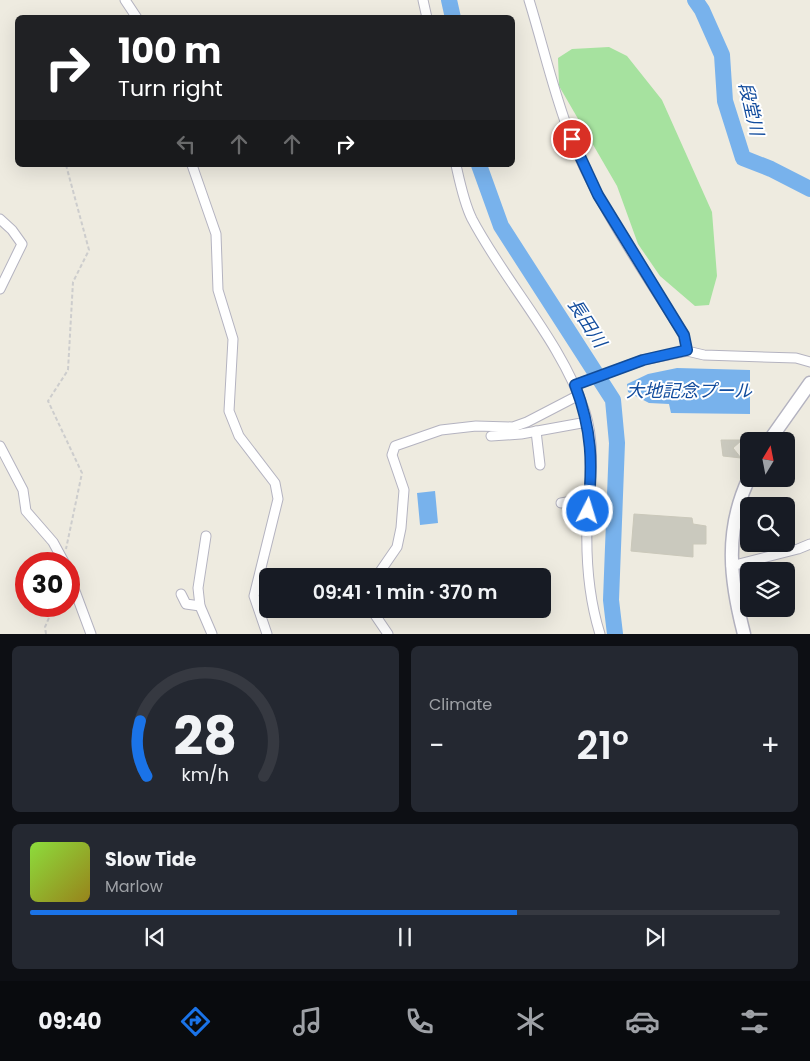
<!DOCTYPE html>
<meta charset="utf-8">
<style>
body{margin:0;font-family:Poppins,"Noto Sans JP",sans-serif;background:#242831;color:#f1f3f6;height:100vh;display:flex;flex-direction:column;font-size:19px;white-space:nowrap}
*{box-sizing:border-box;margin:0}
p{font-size:16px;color:#9ea1a6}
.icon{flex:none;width:28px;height:28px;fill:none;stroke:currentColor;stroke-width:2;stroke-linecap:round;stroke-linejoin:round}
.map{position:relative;height:634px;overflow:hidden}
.sheet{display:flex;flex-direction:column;gap:12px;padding:12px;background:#0d0f14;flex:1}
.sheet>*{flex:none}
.banner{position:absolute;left:15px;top:15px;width:500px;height:152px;border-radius:8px;box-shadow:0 5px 20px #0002;background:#202124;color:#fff;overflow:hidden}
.needle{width:32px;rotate:10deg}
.controls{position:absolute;left:740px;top:432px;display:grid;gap:10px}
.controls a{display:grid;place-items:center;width:55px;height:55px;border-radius:8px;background:#171b24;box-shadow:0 5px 20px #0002;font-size:25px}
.speed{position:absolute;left:15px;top:552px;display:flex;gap:10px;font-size:25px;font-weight:700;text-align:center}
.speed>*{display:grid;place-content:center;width:65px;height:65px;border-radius:50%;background:#171b24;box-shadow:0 5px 20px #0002;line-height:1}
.speed .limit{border:8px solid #d22;background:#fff;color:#111}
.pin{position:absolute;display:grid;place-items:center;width:42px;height:42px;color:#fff;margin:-21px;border:2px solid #fff;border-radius:50%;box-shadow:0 1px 5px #0007}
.me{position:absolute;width:55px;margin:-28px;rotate:5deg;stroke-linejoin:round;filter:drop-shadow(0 0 4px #0008)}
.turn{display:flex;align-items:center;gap:18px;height:105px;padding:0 20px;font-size:22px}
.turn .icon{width:65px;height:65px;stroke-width:2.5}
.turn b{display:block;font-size:35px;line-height:42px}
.lanes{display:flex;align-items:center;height:48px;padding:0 20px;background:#0003;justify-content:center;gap:25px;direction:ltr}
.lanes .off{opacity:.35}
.big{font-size:38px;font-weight:600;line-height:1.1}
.sheet .widget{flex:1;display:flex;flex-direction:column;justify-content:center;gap:8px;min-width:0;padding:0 18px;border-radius:8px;background:#242831}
.sheet .dial{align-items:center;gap:0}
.dial svg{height:130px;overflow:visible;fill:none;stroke:#363941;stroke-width:7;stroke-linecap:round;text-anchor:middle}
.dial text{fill:#f1f3f6;stroke:none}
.song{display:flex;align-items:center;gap:15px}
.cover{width:60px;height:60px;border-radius:8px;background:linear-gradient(135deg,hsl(90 70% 55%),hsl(50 70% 35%))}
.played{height:5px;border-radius:2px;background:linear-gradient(90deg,#1a73e8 65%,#363941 65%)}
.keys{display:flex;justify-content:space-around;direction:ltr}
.heat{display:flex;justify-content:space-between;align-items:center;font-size:28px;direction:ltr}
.sheet .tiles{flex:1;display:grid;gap:12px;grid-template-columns:1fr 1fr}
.widget:last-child{grid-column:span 2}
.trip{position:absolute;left:259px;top:568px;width:292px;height:50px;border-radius:8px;background:#171b24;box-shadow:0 5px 20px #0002;font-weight:600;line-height:50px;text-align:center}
.tab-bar{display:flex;height:80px;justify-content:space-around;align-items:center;background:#090b0e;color:#9ea1a6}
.tab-bar .icon{width:35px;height:35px}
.tab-bar .on{color:#1a73e8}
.tab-bar b{font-size:22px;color:#f1f3f6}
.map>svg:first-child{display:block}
</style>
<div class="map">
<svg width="810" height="634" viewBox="0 0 810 634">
<rect width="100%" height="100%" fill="#eeebe0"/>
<polygon fill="#a6e29f" points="609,47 627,56 662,100 712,212 717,276 709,305 695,306 660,276 638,244 617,186 559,86 558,58 572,49"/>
<g fill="#78b2ec">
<polygon points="677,368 750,370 750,414 671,413 669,404 649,403 628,392 627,384 648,374"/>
<polygon points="435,491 438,523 420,525 417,493"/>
</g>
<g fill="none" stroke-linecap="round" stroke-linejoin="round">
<g stroke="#78b2ec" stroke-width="16">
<polyline points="449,0 453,18"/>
<polyline points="695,0 702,10 722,55 725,101 743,158 771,169 810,189"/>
<polyline points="479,165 501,226 613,400 617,443 611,600 615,634"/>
</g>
</g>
<g fill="#cac9be" stroke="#cac8ba">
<polygon points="721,440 742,440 733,448 741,458 723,456"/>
<polygon points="634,514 692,518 693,524 706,526 706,544 693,544 693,557 631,551"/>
</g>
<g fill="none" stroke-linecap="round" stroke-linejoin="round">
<defs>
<g id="street">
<polyline points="125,0 137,18"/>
<polyline points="423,0 427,18"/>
<path d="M529 0C542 42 552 86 567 127 595 202 642 268 684 335L687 351"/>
<polyline points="192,165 216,234 218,290 233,339 229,411 239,436 275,483 278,499 254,596 267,634"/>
<path d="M456 165C460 183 464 203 472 219 507 285 561 341 585 412 597 448 589 488 587 525 586 561 589 599 600 634"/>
<polyline points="0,219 12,230 22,244 0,289"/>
<polyline points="575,385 643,360 687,351 704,355 796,358 810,362"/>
<polyline points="536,431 540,465"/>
<polyline points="491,436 521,434 587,422"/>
<polyline points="0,446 23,490 26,511 53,542 65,564"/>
<polyline points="561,503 590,498"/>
<polyline points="206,536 198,588 200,606 212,634"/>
<polyline points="731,566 798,549 810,544"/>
<polyline points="69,575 91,634"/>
<polyline points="377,576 397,547 401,528 404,490 392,455 395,446 441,430 476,426 513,427 527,422 579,395"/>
<polyline points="181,594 186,604 200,606"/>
<polyline points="371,609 388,634"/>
</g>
<g id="secondary">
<polyline points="769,441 810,383"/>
<path d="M744 634C730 580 724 531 749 478"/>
</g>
</defs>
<use href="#street" stroke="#b4b3c0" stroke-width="11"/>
<use href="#secondary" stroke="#b4b3c0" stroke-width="15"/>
<g stroke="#cdcdcd" stroke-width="2" stroke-dasharray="4 2.5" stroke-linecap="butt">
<polyline points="66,165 89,250 73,282 68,370 48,401 82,473 66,549"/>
<polyline points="46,634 45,627 54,606"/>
</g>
<use href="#street" stroke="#fff" stroke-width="9"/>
<use href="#secondary" stroke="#fff" stroke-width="12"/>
</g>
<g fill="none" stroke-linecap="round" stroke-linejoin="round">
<defs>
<path id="route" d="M572 139 598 195 684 335 687 350 643 360 575 385C592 430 593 463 588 511"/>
</defs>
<use href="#route" stroke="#114b97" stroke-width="12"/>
<use href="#route" stroke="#1a73e8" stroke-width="9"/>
</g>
<g text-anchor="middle" stroke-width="4" stroke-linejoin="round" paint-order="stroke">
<g font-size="18" font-style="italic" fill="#124c9d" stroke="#fff">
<text transform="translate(751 109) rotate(77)" y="6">段堂川</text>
<text transform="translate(587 323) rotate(57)" y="6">長田川</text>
<text x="689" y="397">大地記念プール</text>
</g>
</g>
</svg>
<div class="controls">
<a><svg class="needle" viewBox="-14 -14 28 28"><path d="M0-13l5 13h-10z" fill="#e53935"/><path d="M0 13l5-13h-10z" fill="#9ea1a6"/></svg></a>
<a><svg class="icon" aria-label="search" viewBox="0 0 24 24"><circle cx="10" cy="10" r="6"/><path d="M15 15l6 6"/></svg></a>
<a><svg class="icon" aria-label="layers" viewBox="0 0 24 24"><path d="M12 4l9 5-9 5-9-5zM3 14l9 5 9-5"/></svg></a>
</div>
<div class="speed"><div class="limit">30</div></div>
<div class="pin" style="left:572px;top:139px;background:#d93025"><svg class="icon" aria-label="arrive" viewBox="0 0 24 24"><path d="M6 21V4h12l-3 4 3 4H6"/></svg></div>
<svg class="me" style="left:588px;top:511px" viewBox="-20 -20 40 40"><circle r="17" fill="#1a73e8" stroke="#fff" stroke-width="3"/><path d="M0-11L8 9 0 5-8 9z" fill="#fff"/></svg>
<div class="trip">09:41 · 1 min · 370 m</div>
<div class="banner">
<div class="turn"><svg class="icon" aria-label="right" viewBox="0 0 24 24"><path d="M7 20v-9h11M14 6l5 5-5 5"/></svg><div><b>100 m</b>Turn right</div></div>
<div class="lanes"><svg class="icon off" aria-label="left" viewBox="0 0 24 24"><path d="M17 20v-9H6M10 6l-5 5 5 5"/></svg><svg class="icon off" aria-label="ahead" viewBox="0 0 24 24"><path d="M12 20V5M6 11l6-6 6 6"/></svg><svg class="icon off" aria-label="ahead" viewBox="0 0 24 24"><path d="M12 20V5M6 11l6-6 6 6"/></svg><svg class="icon" aria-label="right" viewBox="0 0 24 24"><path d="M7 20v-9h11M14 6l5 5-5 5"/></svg></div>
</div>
</div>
<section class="sheet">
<div class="tiles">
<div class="widget dial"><svg viewBox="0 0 100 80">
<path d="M14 69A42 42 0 1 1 86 69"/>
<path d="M14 69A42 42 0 0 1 10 35" stroke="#1a73e8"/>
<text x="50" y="56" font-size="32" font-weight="700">28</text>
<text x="50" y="72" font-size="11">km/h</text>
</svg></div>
<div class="widget"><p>Climate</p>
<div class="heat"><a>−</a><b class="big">21°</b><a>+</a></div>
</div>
<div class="widget">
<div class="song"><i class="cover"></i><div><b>Slow Tide</b><p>Marlow</p></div></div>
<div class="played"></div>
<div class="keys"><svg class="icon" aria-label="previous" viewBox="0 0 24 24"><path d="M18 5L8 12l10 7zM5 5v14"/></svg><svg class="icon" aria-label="pause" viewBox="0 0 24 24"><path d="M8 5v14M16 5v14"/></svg><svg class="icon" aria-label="next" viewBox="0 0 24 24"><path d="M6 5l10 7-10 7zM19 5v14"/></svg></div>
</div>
</div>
</section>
<nav class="tab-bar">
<b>09:40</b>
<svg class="icon on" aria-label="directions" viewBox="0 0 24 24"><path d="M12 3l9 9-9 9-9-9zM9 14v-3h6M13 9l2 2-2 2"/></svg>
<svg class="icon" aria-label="music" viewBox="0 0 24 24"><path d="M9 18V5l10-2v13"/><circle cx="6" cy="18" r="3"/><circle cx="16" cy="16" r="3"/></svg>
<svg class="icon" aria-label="phone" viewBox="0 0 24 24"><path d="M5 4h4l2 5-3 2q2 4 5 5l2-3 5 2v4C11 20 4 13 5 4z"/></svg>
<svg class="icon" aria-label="climate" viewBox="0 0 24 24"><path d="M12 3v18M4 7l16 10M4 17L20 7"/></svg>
<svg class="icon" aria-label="car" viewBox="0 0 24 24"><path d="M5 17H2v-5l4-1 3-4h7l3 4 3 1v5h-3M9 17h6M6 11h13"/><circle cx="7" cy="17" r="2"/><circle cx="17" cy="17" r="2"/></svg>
<svg class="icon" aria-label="filters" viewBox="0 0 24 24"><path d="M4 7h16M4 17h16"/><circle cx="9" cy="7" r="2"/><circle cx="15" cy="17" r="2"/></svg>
</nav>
